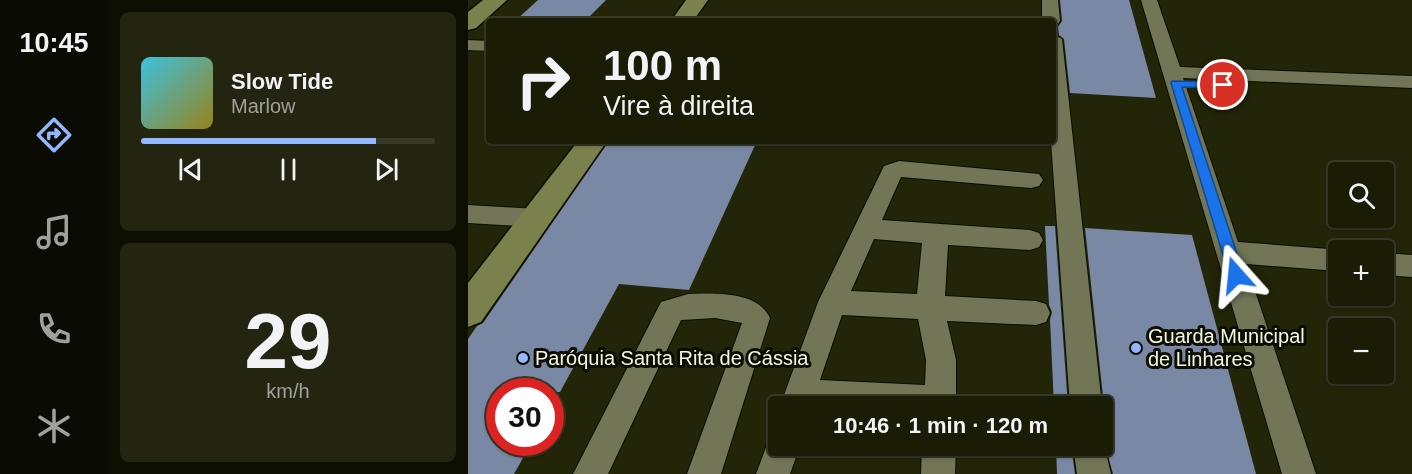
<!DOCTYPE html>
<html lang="pt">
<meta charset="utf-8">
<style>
body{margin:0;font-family:Helvetica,sans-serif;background:#232510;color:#f1f3f6;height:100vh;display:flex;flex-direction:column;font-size:22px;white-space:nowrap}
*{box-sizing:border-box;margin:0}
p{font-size:20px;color:#9fa19b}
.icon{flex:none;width:33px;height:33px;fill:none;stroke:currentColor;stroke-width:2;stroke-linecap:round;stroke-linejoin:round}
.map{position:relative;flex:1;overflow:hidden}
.panel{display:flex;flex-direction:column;gap:12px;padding:12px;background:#0e0f03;width:360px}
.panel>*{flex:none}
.hud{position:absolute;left:18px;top:18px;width:570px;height:126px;border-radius:6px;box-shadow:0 2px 4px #0004,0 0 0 2px #383a28;background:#1a1c06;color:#f1f3f6;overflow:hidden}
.controls{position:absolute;left:860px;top:162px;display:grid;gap:12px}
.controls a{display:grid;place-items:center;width:66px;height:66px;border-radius:6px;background:#1a1c06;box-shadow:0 2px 4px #0004,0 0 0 2px #383a28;font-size:30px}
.speed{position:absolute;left:18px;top:378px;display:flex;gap:12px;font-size:30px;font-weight:700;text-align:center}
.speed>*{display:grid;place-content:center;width:78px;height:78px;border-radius:50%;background:#1a1c06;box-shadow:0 2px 4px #0004,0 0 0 2px #383a28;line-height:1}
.speed .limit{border:9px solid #d22;background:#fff;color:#111}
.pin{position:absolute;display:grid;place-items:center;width:51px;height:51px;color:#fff;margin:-26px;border:3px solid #fff;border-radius:50%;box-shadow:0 2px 6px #0007}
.me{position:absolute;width:66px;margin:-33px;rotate:342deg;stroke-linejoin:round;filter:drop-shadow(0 0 4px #0008)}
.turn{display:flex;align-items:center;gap:21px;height:126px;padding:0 18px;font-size:27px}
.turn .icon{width:78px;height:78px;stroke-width:2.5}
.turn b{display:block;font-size:42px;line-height:51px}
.panel .card{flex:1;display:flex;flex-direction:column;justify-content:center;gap:9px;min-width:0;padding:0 21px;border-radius:9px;background:#232510}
.panel .dial{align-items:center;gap:0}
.dial b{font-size:78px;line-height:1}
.song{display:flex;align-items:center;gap:18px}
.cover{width:72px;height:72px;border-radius:9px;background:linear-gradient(135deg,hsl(190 70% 55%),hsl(50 70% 35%))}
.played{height:6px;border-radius:3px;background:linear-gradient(90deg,#93b7fd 80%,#383a28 80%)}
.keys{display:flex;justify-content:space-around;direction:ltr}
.trip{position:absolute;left:300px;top:396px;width:345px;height:60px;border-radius:6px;background:#1a1c06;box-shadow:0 2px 4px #0004,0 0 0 2px #383a28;font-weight:800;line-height:60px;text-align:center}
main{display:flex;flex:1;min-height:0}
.tabs{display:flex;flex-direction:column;width:108px;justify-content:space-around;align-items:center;background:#0a0b02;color:#9fa19b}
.tabs .icon{width:42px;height:42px}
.tabs .current{color:#93b7fd}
.tabs b{font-size:27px;color:#f1f3f6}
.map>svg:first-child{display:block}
</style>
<main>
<nav class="tabs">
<b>10:45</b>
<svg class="icon current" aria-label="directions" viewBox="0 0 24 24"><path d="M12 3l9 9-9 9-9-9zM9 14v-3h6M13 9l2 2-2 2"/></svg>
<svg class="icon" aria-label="music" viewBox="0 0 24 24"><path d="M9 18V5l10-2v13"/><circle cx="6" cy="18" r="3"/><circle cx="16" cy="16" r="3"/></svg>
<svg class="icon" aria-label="phone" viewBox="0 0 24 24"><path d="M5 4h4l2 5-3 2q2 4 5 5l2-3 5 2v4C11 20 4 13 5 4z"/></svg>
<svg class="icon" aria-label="climate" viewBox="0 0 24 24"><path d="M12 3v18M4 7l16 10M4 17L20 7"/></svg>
</nav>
<section class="panel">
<div class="card">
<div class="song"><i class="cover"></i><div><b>Slow Tide</b><p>Marlow</p></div></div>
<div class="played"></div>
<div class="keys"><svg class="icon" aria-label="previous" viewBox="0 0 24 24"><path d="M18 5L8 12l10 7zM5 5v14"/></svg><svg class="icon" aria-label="pause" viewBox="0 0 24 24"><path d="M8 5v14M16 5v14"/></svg><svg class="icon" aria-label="next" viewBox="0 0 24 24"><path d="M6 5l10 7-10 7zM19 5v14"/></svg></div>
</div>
<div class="card dial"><b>29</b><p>km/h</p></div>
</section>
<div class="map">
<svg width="944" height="474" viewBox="0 0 944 474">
<rect width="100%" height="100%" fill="#232508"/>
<g fill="#7988a4">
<polygon points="70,0 138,0 117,21 47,21"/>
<polygon points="592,0 661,0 688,98 602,93 596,39 591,35 590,27 594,21"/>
<polygon points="141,141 288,143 221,290 151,284 92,392 32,392 32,442 64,442 46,474 0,474 0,339 9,326 15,323"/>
<polygon points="577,226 587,226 600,406 586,406 582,320 584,312 581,305"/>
<polygon points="617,228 724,235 788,474 645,474 634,434 636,406"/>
<polygon points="588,446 603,446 607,474 589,474"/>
</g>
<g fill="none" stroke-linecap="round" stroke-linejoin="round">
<defs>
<g id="minor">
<polygon points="574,0 590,0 592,21 589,25 585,26 585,21 574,21"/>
<polygon points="673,0 689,0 712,67 944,76 944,88 715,78 770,242 874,250 870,250 870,271 778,264 848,474 814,474"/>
<polygon points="585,34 594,39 634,406 602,406 583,141"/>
<polygon points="0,40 21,41 21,51 0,50"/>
<path d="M431 161 571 174 575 180 571 186 563 188 433 177 414 220 562 230 571 233 575 240 571 247 562 250 480 245 477 296 568 301 578 304 582 313 578 322 568 325 479 321 488 360V406H312L350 302 416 166ZM406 239 454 243 449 294 383 291ZM374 315 450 319 458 360 457 385 352 380Z"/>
<polygon points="0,205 69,209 78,211 81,218 78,225 69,227 0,223"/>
<polygon points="915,253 944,255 944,277 915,275"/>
<path d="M220 294C246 293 290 291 302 318L253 474H219L274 323 247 318 213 320 140 474H105L193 302Z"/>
<polygon points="310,431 310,446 332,446 322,474 288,474 303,434"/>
<polygon points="634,436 643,474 609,474 605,446 634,446"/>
<polygon points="454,446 488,446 487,474 453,474"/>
</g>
<g id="major">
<polygon points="15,0 39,0 8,28 0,30 0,12"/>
<polygon points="218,0 240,0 225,21 203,21"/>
<polygon points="110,141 139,141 13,322 0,327 0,283"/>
</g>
</defs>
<use href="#minor" stroke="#0c0e00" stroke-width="2"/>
<use href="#major" stroke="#0c0e00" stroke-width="3"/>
<use href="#minor" fill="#727657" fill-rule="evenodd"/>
<use href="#major" fill="#7b814d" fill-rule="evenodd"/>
</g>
<polygon fill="#1a73e8" stroke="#114b97" stroke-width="1.5" points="704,81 755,82 760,85 755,88 714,87 776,275 768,281 761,275 703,83"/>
<g fill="#93b7fd" stroke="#0c0d03" stroke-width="2">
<circle cx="668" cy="348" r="6"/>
<circle cx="55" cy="358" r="6"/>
</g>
<g text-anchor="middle" stroke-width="6" stroke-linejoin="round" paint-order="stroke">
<g font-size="20" fill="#f4f7e5" stroke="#0c0d03" text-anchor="start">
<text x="680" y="343">Guarda Municipal<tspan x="680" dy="23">de Linhares</tspan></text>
<text x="67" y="365">Paróquia Santa Rita de Cássia</text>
</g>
</g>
</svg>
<div class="controls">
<a><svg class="icon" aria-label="search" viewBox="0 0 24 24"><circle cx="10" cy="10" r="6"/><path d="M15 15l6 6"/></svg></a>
<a>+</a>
<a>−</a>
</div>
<div class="speed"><div class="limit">30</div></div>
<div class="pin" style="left:755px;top:85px;background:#d93025"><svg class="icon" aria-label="arrive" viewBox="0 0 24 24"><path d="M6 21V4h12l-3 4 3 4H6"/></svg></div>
<svg class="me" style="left:768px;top:275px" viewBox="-20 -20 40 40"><path d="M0-17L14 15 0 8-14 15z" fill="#1a73e8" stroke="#fff" stroke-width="4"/></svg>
<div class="trip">10:46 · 1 min · 120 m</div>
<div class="hud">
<div class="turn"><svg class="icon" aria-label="right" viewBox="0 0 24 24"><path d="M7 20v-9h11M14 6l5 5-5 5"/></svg><div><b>100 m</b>Vire à direita</div></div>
</div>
</div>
</main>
